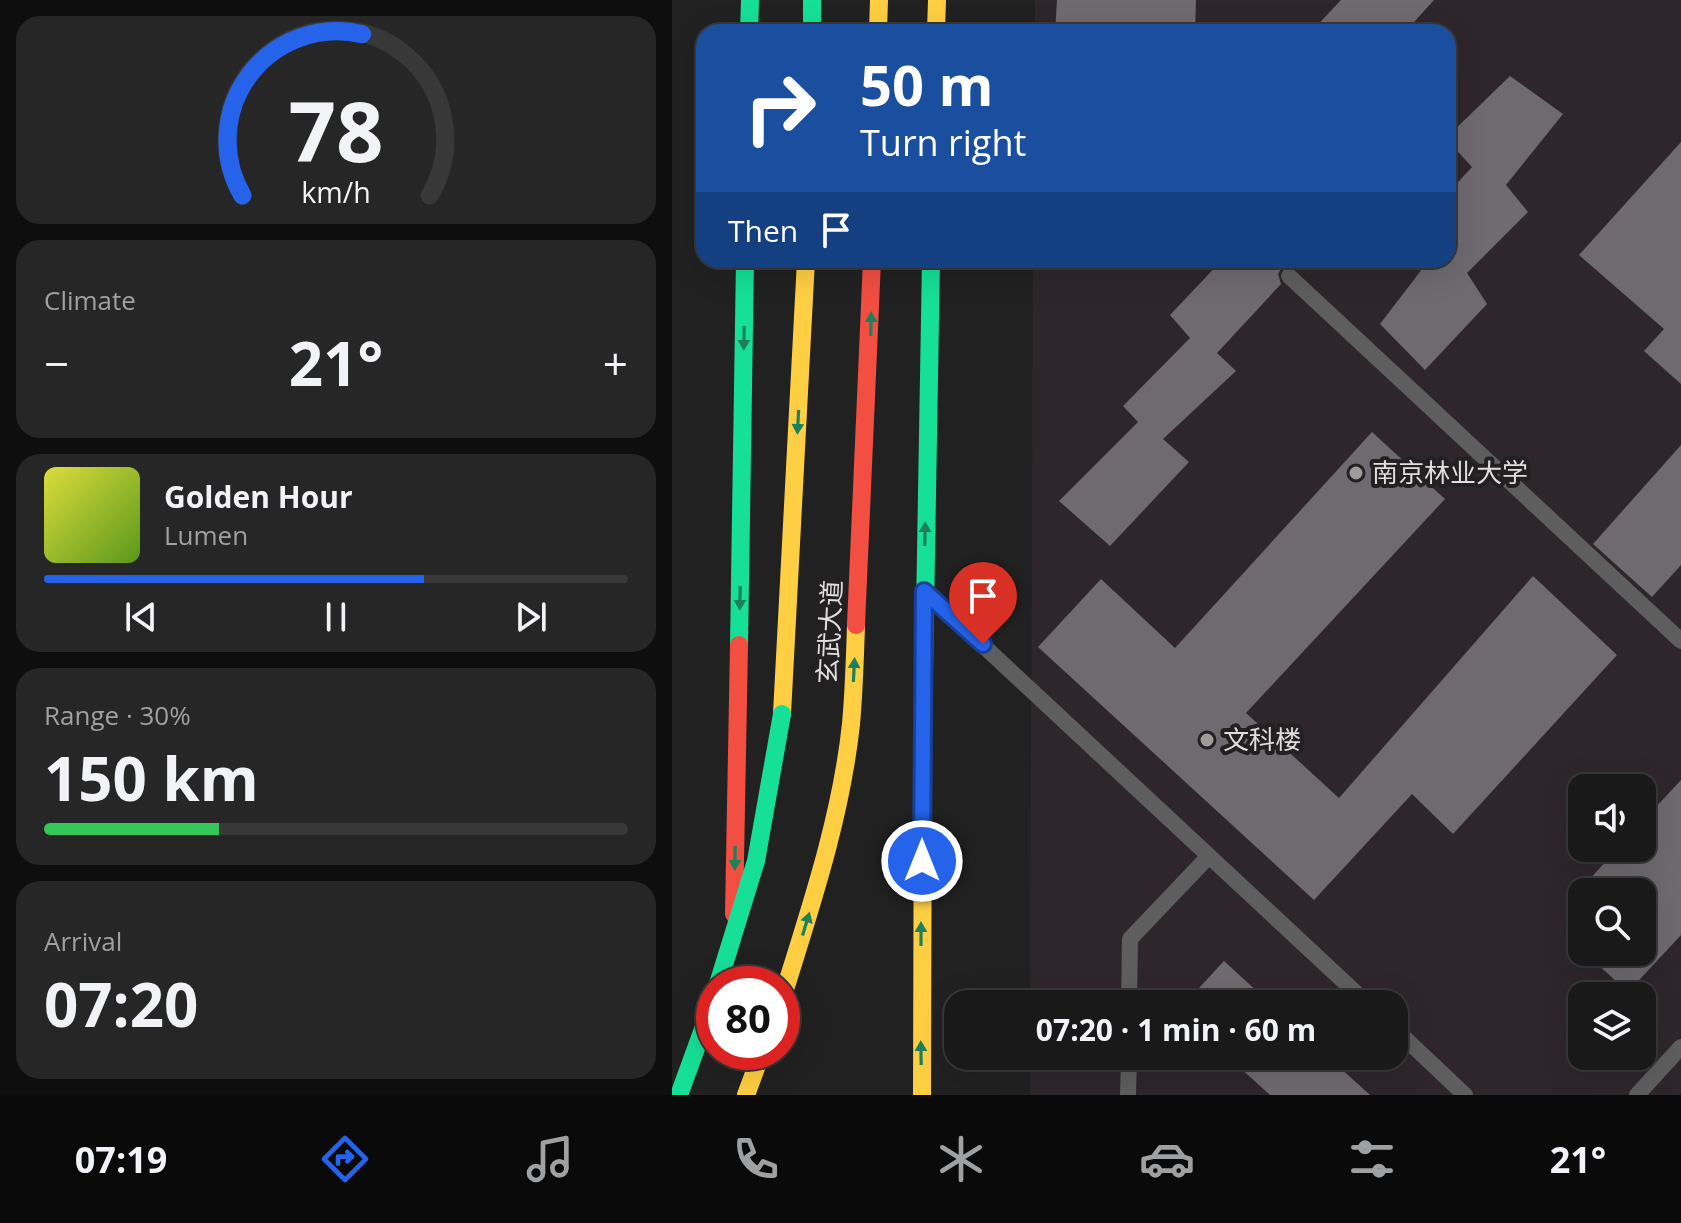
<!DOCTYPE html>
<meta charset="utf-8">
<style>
body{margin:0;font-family:"Open Sans","Noto Sans SC",sans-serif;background:#272626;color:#f1f3f6;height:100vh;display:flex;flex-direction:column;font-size:30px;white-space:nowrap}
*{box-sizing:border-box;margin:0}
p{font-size:26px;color:#9fa0a2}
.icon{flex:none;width:44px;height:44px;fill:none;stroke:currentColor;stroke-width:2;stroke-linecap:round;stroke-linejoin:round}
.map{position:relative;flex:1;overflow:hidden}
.drawer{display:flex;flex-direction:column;gap:16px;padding:16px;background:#0e0e0e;width:672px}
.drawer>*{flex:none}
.top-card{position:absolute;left:24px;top:24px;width:760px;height:244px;border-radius:24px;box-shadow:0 8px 32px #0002,0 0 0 2px #383838;background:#1a4fa0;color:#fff;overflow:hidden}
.controls{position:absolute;left:896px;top:774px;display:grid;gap:16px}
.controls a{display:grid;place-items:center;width:88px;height:88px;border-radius:16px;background:#1a1919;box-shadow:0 8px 32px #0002,0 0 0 2px #383838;font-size:40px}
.speed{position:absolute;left:24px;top:966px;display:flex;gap:16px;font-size:40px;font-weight:700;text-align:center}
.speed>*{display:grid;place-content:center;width:104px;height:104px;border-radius:50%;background:#1a1919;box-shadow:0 8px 32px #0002,0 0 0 2px #383838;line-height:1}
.speed .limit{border:12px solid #d22;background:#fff;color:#111}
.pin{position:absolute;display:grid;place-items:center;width:68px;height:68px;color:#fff;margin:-82px -34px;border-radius:50% 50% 50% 0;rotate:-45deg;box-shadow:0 0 8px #0007}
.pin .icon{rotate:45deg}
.me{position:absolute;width:88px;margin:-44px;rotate:0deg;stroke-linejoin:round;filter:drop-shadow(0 0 6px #0008)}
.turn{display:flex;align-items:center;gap:28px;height:168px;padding:0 32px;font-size:36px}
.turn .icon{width:104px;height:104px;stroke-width:2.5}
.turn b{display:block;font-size:56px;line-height:68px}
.then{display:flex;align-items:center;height:76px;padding:0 32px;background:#0003;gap:16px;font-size:30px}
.big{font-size:60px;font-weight:700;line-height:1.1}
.drawer .widget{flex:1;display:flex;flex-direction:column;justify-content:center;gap:12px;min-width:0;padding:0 28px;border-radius:24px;background:#272626}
.drawer .dial{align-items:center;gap:0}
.dial svg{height:208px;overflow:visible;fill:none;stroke:#383838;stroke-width:7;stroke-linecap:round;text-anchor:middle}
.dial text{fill:#f1f3f6;stroke:none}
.song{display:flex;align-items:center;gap:24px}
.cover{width:96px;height:96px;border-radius:12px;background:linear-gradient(135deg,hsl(60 70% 55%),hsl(90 70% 35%))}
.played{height:8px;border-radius:4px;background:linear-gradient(90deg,#2563eb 65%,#383838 65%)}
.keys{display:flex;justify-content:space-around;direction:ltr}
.heat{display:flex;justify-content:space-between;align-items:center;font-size:44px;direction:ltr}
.charge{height:12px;border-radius:6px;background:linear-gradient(90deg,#34c759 30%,#383838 0)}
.trip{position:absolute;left:272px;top:990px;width:464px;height:80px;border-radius:24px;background:#1a1919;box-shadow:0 8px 32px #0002,0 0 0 2px #383838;font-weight:700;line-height:80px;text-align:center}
.menu{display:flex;height:128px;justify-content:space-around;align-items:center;background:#0a0a0a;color:#9fa0a2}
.menu .icon{width:56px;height:56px}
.menu .active{color:#2563eb}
.menu b{font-size:36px;color:#f1f3f6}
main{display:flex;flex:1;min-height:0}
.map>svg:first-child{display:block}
</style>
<main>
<section class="drawer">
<div class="widget dial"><svg viewBox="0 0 100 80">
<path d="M14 69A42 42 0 1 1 86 69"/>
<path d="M14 69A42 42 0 0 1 60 7" stroke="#2563eb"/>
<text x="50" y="56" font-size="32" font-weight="700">78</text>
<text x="50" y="72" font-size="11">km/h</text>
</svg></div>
<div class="widget"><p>Climate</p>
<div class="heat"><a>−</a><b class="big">21°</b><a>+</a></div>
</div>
<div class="widget">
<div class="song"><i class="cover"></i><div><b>Golden Hour</b><p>Lumen</p></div></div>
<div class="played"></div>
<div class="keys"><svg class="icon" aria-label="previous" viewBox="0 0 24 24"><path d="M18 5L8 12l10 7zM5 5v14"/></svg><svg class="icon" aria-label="pause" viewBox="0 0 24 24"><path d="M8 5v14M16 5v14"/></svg><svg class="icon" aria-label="next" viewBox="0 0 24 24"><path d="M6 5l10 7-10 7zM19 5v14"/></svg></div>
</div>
<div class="widget"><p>Range · 30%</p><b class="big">150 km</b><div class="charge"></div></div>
<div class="widget"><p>Arrival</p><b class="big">07:20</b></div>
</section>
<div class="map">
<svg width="1009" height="1095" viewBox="0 0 1009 1095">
<rect width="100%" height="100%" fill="#222121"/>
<path fill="#2e262b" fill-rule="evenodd" d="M363 0H1009V1095H358V1056H722V1004H358L361 260H776V32H363ZM910 788H970V848H910ZM910 892H970V952H910ZM910 996H970V1056H910Z"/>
<g fill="#6e6a70">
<polygon points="385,0 524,0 523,32 383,32"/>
<polygon points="669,0 762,0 733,32 639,32"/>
<polygon points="838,76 891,114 834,185 856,212 795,273 815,304 753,370 708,324 757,260 776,260 776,193 800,167 776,141 776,136"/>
<polygon points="1009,142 1009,384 972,351 992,329 907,255"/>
<polygon points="550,260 600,260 609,269 606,274 609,284 545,353 564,371 491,439 517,462 438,546 387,501 466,422 451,406 518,338 498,315"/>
<polygon points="700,432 773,499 574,713 667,798 861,576 945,655 781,834 740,794 642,900 366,647 429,579 503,648"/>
<polygon points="1009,445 1009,565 980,597 921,544"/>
<polygon points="1009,780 1009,935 956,992 912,952 970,952 970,892 906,892 946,848 970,848 970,822"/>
<polygon points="552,961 599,1004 527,1004 527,988"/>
<polygon points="555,1056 655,1056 698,1095 598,1095"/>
</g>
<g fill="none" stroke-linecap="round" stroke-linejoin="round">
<g stroke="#5e5e5e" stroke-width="16">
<polyline points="617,276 1009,641"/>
<polyline points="259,597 696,1004"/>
<polyline points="457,1004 458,939 537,856"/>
<polyline points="722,1028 793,1095"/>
<polyline points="456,1095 457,1056"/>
<polyline points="965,1095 1009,1047"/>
</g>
<g stroke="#16e098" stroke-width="18">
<polyline points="140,0 140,32"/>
<polyline points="77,32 78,0"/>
<polyline points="67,645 73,260"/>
<polyline points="251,729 259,260"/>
<polyline points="7,1095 38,1010"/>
</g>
<g stroke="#ffcf43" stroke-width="18">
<polyline points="206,32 207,0"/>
<polyline points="264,32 265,0"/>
<polyline points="110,714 134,260"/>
<path d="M110 999C138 909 169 818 179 724 182 691 183 658 184 625"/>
<polyline points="74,1095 90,1052"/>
<polyline points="250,1095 251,729"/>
</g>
<g stroke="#f24e42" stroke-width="18">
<polyline points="184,625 200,260"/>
<polyline points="62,914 67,645"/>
</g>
<polyline stroke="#16e098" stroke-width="18" points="46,984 84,861 110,714"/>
</g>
<defs><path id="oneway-solid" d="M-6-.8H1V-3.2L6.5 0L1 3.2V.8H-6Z" transform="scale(2)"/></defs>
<g fill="#1c805c">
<use href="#oneway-solid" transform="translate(199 324) rotate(-89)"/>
<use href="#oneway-solid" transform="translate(72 338) rotate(91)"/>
<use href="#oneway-solid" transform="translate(126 422) rotate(93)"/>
<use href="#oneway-solid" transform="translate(253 534) rotate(-89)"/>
<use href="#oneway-solid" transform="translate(68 598) rotate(91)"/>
<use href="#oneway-solid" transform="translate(182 670) rotate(-87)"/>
<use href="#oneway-solid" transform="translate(63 858) rotate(91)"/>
<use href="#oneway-solid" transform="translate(134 924) rotate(-73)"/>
<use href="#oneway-solid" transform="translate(249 934) rotate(-90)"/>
<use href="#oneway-solid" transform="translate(249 1053) rotate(-91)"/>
</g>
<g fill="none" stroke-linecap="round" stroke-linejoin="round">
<defs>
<polyline id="route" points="250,861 252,591 311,644"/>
</defs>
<use href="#route" stroke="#184099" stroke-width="20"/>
<use href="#route" stroke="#2563eb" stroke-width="14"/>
</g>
<g fill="#9d9b9c" stroke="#232021" stroke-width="3">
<circle cx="684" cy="473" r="8"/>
<circle cx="535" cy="740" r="8"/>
</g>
<g text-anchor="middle" stroke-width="8" stroke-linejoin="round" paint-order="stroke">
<g font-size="26" fill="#dfddde" stroke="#232021" text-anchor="start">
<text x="700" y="482">南京林业大学</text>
<text x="551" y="749">文科楼</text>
</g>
<g font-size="26" fill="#dfddde" stroke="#232021">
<text transform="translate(158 632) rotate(-87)" y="9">玄武大道</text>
</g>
</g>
</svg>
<div class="controls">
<a><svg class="icon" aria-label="sound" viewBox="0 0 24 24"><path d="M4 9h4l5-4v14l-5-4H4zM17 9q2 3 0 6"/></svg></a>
<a><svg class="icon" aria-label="search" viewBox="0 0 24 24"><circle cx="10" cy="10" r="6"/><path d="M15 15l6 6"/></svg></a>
<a><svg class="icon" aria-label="layers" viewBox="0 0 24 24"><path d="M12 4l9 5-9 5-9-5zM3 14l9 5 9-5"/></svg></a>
</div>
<div class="speed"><div class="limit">80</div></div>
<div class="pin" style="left:311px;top:644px;background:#d93025"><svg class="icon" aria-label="arrive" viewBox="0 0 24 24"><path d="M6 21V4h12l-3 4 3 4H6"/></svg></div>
<svg class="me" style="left:250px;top:861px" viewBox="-20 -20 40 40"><circle r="17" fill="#2563eb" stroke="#fff" stroke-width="3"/><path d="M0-11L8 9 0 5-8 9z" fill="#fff"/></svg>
<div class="trip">07:20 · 1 min · 60 m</div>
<div class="top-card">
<div class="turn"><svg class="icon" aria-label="right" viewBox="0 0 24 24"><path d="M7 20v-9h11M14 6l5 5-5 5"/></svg><div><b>50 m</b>Turn right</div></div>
<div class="then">Then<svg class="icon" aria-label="arrive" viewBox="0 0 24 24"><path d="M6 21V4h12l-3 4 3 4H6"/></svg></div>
</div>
</div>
</main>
<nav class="menu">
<b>07:19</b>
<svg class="icon active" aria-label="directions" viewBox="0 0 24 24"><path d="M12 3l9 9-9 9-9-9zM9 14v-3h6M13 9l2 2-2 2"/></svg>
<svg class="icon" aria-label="music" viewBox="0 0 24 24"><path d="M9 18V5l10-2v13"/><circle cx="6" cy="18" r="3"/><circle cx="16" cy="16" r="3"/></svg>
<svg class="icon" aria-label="phone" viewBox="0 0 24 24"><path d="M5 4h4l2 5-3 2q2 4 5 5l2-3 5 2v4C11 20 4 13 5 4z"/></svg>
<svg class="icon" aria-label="climate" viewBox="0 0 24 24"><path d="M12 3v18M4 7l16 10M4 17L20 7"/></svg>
<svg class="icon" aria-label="car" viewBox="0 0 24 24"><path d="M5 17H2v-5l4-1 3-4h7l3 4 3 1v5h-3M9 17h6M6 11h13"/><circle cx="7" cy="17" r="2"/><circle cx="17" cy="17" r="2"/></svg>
<svg class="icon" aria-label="filters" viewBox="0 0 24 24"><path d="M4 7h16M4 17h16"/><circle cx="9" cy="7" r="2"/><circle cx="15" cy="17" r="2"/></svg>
<b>21°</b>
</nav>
